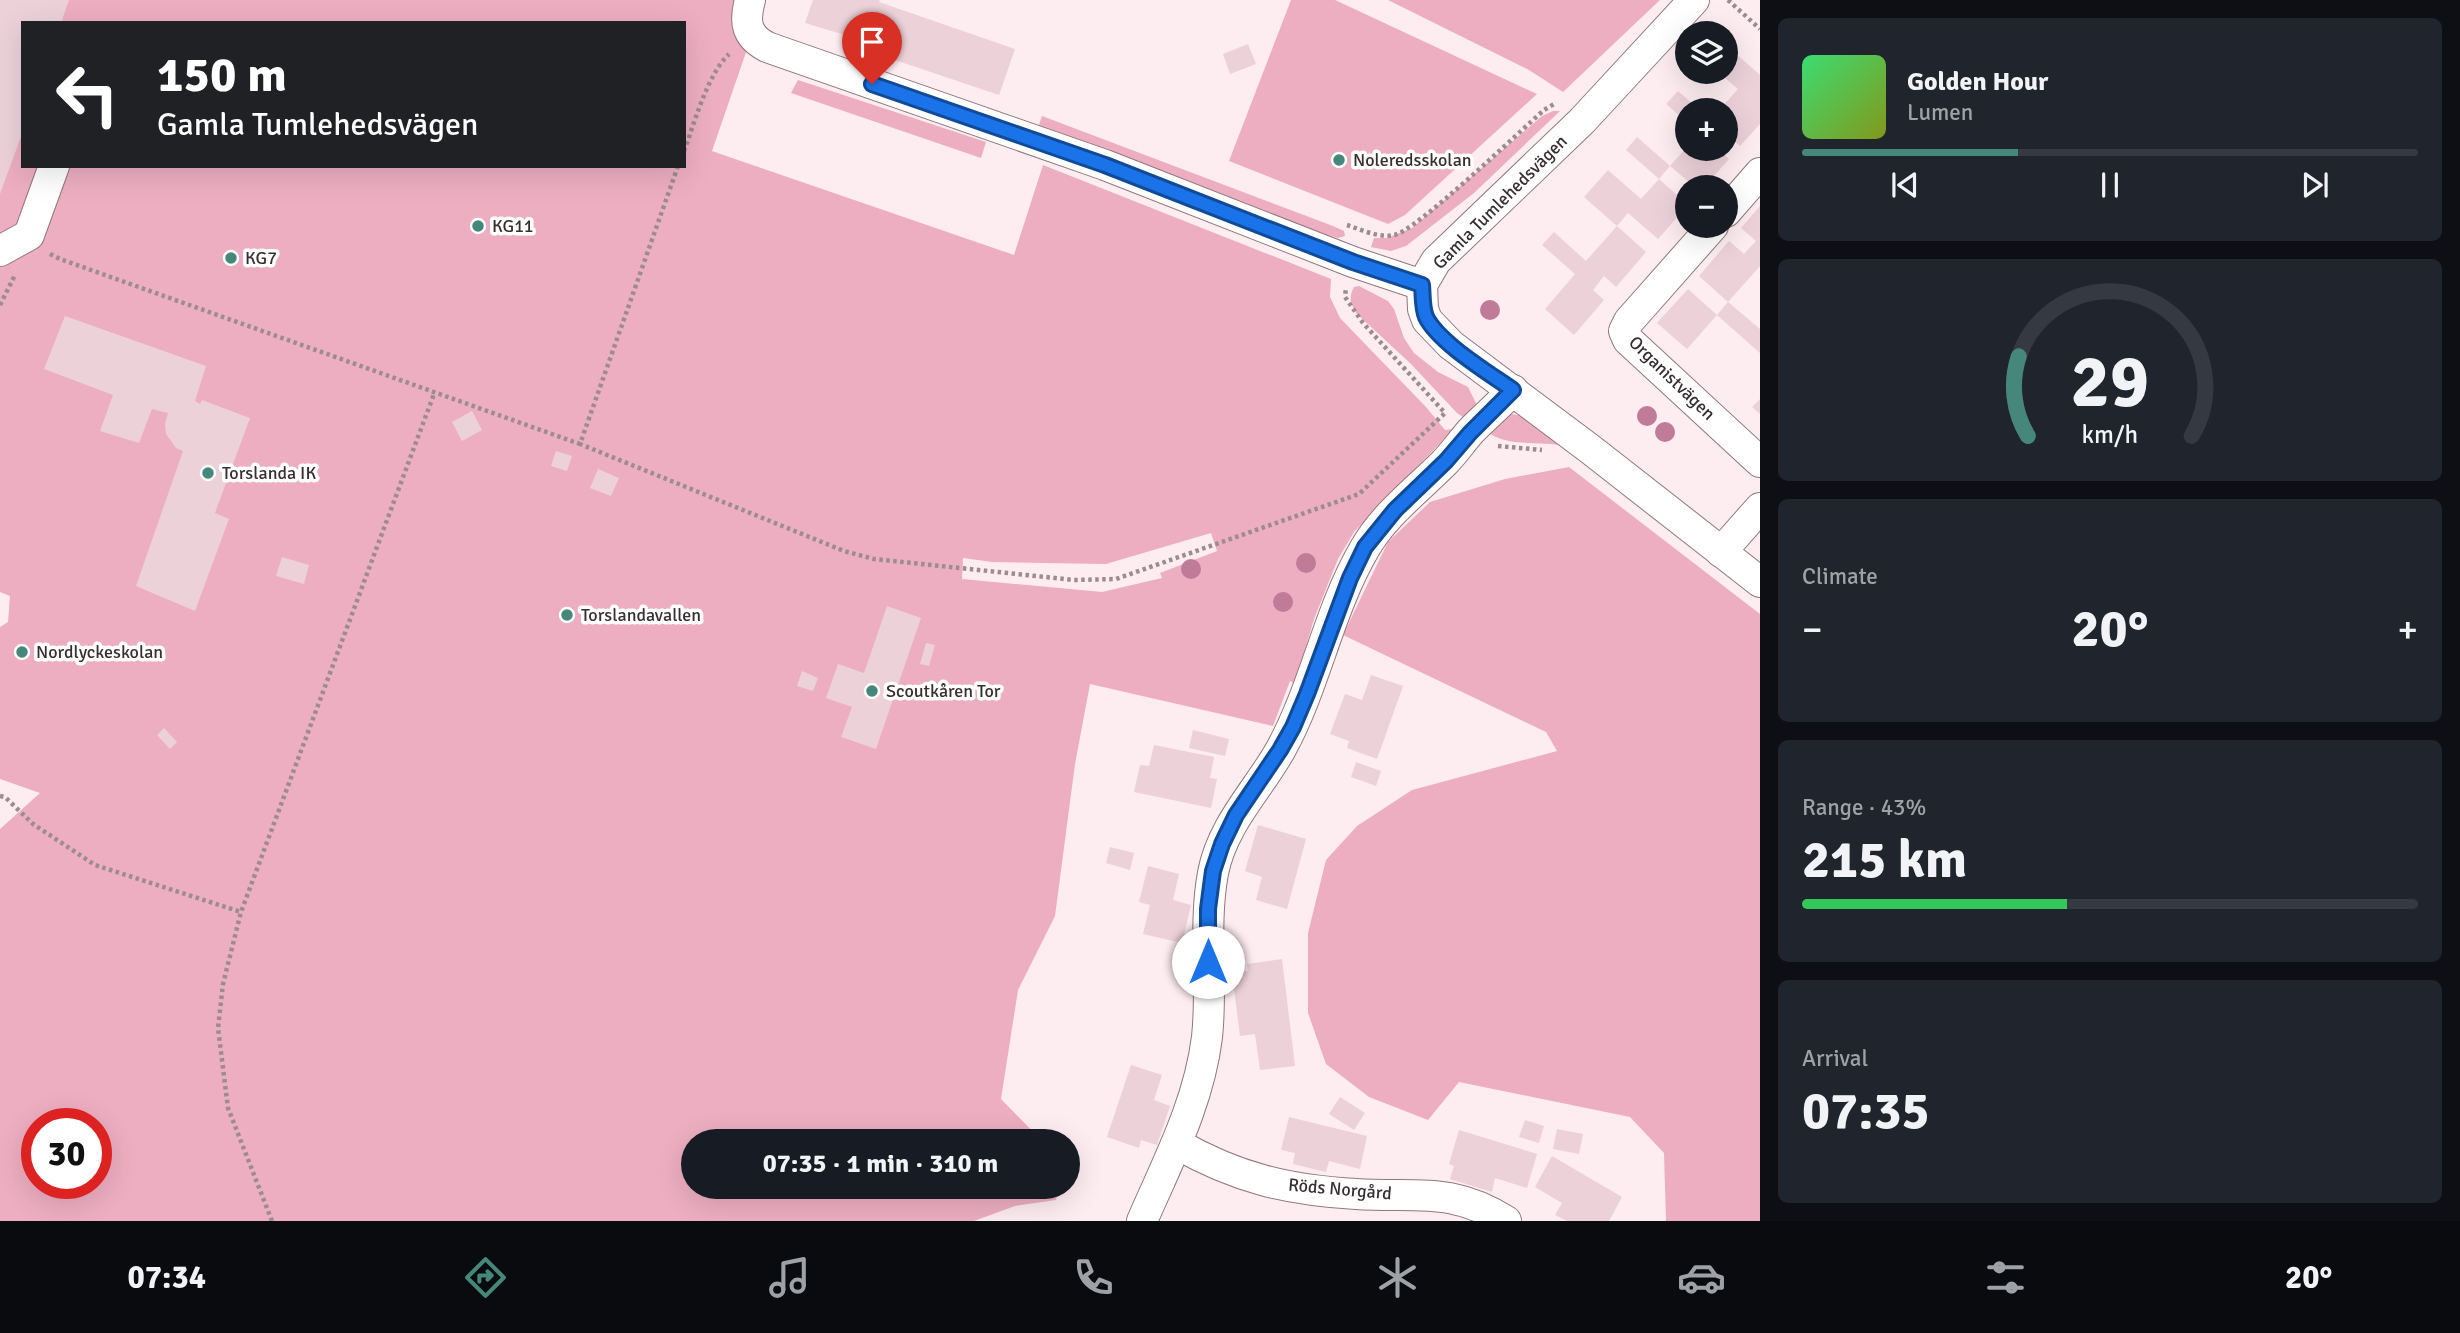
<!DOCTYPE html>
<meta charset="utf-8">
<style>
body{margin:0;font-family:Signika,sans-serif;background:#20242c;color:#f1f3f6;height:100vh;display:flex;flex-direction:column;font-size:26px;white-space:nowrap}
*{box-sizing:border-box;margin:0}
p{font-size:23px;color:#9ea1a6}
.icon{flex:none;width:38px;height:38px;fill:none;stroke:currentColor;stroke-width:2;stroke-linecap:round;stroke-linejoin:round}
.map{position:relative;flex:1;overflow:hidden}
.details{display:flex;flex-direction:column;gap:18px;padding:18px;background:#0d0f14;width:700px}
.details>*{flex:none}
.hud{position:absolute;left:21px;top:21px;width:665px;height:147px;border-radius:0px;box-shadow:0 7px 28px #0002;background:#202124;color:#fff;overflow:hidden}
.controls{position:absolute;left:1675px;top:21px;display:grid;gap:14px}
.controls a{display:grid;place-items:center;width:63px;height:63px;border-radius:50%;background:#171b24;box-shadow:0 7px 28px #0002;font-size:35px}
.speed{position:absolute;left:21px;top:1108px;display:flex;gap:14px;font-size:35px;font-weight:700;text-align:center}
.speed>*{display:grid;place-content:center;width:91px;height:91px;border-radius:50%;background:#171b24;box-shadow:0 7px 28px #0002;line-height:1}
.speed .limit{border:10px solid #d22;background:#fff;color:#111}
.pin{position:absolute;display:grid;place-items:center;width:60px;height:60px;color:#fff;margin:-72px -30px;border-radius:50% 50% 50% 0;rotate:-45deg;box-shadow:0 0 7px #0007}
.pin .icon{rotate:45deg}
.me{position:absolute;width:77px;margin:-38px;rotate:0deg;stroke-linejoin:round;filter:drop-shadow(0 0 5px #0008)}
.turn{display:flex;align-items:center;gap:24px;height:147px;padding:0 21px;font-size:32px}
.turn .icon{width:91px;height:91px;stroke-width:2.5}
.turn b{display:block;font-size:49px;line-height:60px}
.big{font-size:52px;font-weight:800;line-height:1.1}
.details .card{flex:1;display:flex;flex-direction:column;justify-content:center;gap:10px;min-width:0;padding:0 24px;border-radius:10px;background:#20242c}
.details .dial{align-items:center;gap:0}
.dial svg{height:182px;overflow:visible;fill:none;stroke:#363941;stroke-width:7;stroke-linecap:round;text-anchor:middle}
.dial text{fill:#f1f3f6;stroke:none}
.song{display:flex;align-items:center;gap:21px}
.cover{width:84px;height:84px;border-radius:10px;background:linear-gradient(135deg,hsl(140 70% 55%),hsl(70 70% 35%))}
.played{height:7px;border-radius:4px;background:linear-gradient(90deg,#45887b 35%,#363941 35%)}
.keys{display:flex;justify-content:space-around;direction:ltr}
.heat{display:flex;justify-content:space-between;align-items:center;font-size:38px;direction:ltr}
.charge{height:10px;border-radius:5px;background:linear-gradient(90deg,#34c759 43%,#363941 0)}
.trip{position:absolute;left:681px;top:1129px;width:399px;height:70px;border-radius:35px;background:#171b24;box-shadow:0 7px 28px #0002;font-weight:800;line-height:70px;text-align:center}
.tabs{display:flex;height:112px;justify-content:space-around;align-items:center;background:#090b0e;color:#9ea1a6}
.tabs .icon{width:49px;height:49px}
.tabs .current{color:#45887b}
.tabs b{font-size:32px;color:#f1f3f6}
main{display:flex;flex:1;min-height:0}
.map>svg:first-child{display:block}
</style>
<main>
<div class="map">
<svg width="1760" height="1221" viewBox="0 0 1760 1221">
<rect width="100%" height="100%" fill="#fdecf0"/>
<g fill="#edaec1" fill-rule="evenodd">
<path d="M0 0H764L712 151 1014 255 1043 165 1331 279 1330 297 1340 318 1426 407 1445 430 1454 429 1354 532 1338 559 1314 619 1295 684 1290 681 1273 726 1090 684 1075 764 1055 916 1018 990 1001 1099 1042 1141H693V1186L1060 1187 1056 1200 1015 1206 974 1221H0V829L40 793 0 779V627L8 622 10 596 0 592ZM23 23H684V166H23ZM1211 533 1217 551 1160 573 1162 578 1102 592 962 579 963 558 992 562 1106 564ZM37 1124H96V1183H37Z"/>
<polygon points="1291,0 1335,0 1537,94 1405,215 1388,224 1229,161"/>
<polygon points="1388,0 1660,0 1563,92 1529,70"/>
<polygon points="798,80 986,142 981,158 791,93"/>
<polygon points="1553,111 1560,111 1474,193 1406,246 1391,251 1371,247 1374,238 1387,238 1412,228 1542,116"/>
<polygon points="1042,116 1333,226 1344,231 1345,236 1338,238 1325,234 1038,128"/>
<path d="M1359 286 1388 301 1394 309 1404 338 1414 353 1438 372 1468 387 1476 403 1473 411 1466 419 1457 413 1411 364 1357 314C1351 305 1348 297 1354 287Z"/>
<path d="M1507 413 1522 416 1559 445C1535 441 1506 447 1486 431Z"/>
<polygon points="1569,467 1760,614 1760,1221 1666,1221 1664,1153 1630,1117 1459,1082 1428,1120 1369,1097 1326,1064 1308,1013 1308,933 1326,860 1357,826 1412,790 1557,751 1546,732 1343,635 1388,542 1430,502 1505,479"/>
</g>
<g fill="#ecd1d9">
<polygon points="0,0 69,0 61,23 23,23 23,131 0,194"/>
<polygon points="813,0 880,0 879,2 1015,49 999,95 889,58 891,49 805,23"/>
<polygon points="1248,44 1256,64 1230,74 1223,54"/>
<polygon points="1726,45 1760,75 1760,124 1740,146 1726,133 1726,110 1719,110 1738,89 1718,72 1726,72"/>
<polygon points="1678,91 1700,110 1687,110 1687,122 1666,104"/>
<polygon points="1637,137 1670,166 1659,179 1626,150"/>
<polygon points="1687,147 1687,149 1717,149 1729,159 1704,187 1695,187 1670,166"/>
<polygon points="1608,170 1641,199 1659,179 1687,204 1687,206 1658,239 1628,213 1617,226 1584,197"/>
<polygon points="1760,206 1760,266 1728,302 1699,276 1729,241 1744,254 1756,241 1741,228"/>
<polygon points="1617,226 1646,252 1616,287 1604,276 1593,290 1604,300 1574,335 1545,309 1575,274 1542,245 1554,232 1586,261"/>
<polygon points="1688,289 1717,315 1687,349 1657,323"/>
<polygon points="1728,302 1760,329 1760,353 1717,315"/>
<polygon points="65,316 206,366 195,401 200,404 202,400 250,418 215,513 229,519 195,611 136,586 183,451 176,448 166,434 165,424 168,413 152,409 139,443 100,431 113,395 44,369"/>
<polygon points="1760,399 1760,414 1752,407"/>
<polygon points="472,411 482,430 462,441 452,422"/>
<polygon points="556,451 572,456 567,471 551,466"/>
<polygon points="598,469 619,478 611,496 590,488"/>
<polygon points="282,557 309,565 304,584 276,576"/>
<polygon points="887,606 921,618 876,749 841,737 852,707 826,698 838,664 864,673"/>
<polygon points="926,643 935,645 929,666 920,664"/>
<polygon points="802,671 818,678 813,691 797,686"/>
<polygon points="1371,675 1403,686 1377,759 1347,748 1349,741 1330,734 1345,694 1362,700"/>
<polygon points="164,728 177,742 170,749 157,735"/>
<polygon points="1193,730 1229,739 1225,756 1189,748"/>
<polygon points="1154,745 1214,757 1210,778 1217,779 1211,808 1134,792 1140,765 1149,766"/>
<polygon points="1356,762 1381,771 1376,786 1351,777"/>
<polygon points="1258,825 1306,839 1287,909 1256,900 1262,877 1245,871"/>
<polygon points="1110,847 1134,853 1130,870 1106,863"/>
<polygon points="1148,866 1179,874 1173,900 1191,905 1182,943 1143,934 1150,905 1139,902"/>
<polygon points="1282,959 1295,1066 1260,1070 1255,1034 1240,1036 1232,973 1248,971 1247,964"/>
<polygon points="1131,1065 1162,1075 1154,1100 1170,1106 1157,1145 1141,1140 1139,1148 1107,1137"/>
<polygon points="1340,1097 1365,1113 1354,1130 1329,1114"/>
<polygon points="1289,1117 1367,1136 1360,1169 1329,1161 1326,1172 1293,1164 1295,1153 1281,1150"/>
<polygon points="1525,1120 1544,1126 1539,1143 1519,1137"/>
<polygon points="1557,1129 1583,1134 1579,1154 1553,1149"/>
<polygon points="1459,1130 1537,1154 1527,1188 1495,1178 1492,1192 1450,1179 1454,1166 1449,1164"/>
<polygon points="1552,1156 1622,1197 1609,1221 1567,1221 1555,1215 1562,1203 1535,1187"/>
</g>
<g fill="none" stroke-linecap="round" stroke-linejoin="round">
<defs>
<g id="minor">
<path d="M750 0C744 22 746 36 767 47L1105 165 1353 262 1422 285"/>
<polyline points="1694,0 1582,121 1436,261 1422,285 1423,309 1427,320 1451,345 1590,449 1760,582"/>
<polyline points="1726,212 1760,173"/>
<polyline points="1713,226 1629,321 1624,331 1628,340 1760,462"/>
<polyline points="0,251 29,235 54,166"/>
<polyline points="1721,552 1760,508"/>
<path d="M1177 1144C1237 1178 1287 1190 1356 1194 1416 1198 1451 1186 1506 1221"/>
<path d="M1142 1221C1168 1161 1199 1103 1207 1037 1213 983 1203 927 1213 873 1222 825 1258 790 1281 749 1316 685 1328 611 1365 548 1384 515 1417 490 1444 463 1454 453 1462 441 1471 431 1485 417 1500 404 1513 390"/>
</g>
</defs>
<use href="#minor" stroke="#90777e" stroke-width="32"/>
<g stroke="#9a8c90" stroke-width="4.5" stroke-dasharray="3.5 3.5" stroke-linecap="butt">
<polyline points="1728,0 1760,29"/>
<path d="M684 151C695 122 707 75 729 54"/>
<polyline points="678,166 580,444 844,551 874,559 1074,580 1116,579 1359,494 1445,413 1363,323 1345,297 1346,287"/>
<path d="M1347 225C1362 230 1378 238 1394 235 1415 232 1520 131 1544 110L1554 104"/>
<polyline points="50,254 60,259 580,444"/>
<polyline points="0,305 15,275"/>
<polyline points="1498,446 1542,450"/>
<polyline points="0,796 5,797 33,824 95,865 241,912"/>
<polyline points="272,1221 228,1108 218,1028 223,984 241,912 434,394"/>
</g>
<use href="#minor" stroke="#fff" stroke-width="30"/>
</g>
<g fill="#c07b98">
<circle cx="1490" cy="310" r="10"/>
<circle cx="1647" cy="416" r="10"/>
<circle cx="1665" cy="432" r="10"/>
<circle cx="1306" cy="563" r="10"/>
<circle cx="1191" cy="569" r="10"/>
<circle cx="1283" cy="602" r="10"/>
</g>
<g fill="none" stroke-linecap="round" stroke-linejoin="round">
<defs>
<path id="route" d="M872 84 1105 165 1353 262 1422 285C1423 295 1422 307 1426 317 1439 343 1489 373 1513 390L1470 433 1446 461 1395 510 1365 547 1350 578 1307 694 1293 727 1280 750 1236 815 1222 844 1213 871 1208 909V962"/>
</defs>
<use href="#route" stroke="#114b97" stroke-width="18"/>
<use href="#route" stroke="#1a73e8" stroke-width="12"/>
</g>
<g fill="#45887b" stroke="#fff" stroke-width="2.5">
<circle cx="1339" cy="160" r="7"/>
<circle cx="478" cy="226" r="7"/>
<circle cx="231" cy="258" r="7"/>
<circle cx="208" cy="473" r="7"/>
<circle cx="567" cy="615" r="7"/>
<circle cx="22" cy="652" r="7"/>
<circle cx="872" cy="691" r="7"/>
</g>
<g text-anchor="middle" stroke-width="7" stroke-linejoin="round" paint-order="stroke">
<g font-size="18" fill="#382e31" stroke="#fff" text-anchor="start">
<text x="1353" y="166">Noleredsskolan</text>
<text x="492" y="232">KG11</text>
<text x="245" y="264">KG7</text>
<text x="222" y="479">Torslanda IK</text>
<text x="581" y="621">Torslandavallen</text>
<text x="36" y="658">Nordlyckeskolan</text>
<text x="886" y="697">Scoutkåren Tor</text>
</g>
<g font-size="18" fill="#382e31" stroke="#fff">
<text transform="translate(1500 202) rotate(-45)" y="6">Gamla Tumlehedsvägen</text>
<text transform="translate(1672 378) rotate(44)" y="6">Organistvägen</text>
<text transform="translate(1340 1189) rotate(5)" y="6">Röds Norgård</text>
</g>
</g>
</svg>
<div class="controls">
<a><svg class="icon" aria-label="layers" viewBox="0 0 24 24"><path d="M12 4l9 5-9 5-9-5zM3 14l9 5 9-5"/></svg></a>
<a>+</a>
<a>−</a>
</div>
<div class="speed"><div class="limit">30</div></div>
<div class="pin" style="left:872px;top:84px;background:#d93025"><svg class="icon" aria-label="arrive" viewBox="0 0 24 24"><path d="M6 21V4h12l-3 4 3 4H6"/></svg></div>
<svg class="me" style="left:1208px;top:962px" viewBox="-20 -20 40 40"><circle r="19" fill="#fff"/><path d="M0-13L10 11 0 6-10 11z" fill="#1a73e8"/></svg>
<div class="trip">07:35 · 1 min · 310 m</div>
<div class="hud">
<div class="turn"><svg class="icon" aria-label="left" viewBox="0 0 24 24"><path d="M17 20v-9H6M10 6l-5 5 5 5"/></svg><div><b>150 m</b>Gamla Tumlehedsvägen</div></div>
</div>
</div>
<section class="details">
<div class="card">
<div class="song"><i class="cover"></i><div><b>Golden Hour</b><p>Lumen</p></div></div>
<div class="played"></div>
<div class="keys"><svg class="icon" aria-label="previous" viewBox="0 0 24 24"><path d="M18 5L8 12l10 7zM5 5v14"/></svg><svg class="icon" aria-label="pause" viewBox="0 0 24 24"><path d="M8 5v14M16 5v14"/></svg><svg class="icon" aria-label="next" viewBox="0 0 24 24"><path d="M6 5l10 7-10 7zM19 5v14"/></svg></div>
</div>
<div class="card dial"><svg viewBox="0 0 100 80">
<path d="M14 69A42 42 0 1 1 86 69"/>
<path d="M14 69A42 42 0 0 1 10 34" stroke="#45887b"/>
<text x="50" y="56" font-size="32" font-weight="700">29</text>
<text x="50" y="72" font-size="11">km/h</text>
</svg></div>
<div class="card"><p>Climate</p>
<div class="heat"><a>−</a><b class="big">20°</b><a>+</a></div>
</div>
<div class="card"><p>Range · 43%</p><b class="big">215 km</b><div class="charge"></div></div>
<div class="card"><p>Arrival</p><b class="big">07:35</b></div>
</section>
</main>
<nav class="tabs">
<b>07:34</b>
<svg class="icon current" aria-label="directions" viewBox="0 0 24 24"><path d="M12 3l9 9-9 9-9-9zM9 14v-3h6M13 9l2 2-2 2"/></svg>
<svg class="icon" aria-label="music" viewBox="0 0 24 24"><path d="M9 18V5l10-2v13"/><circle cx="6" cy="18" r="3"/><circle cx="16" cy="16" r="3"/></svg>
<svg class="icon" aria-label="phone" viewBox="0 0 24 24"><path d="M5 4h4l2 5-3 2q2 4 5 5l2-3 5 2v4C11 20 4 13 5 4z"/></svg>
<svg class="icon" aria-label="climate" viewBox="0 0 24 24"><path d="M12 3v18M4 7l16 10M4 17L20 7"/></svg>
<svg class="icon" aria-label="car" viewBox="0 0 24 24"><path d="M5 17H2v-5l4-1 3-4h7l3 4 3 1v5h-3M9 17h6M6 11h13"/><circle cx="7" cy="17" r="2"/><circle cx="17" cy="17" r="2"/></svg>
<svg class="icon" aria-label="filters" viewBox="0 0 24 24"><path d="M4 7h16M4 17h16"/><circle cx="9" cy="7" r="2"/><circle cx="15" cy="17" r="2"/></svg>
<b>20°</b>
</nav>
